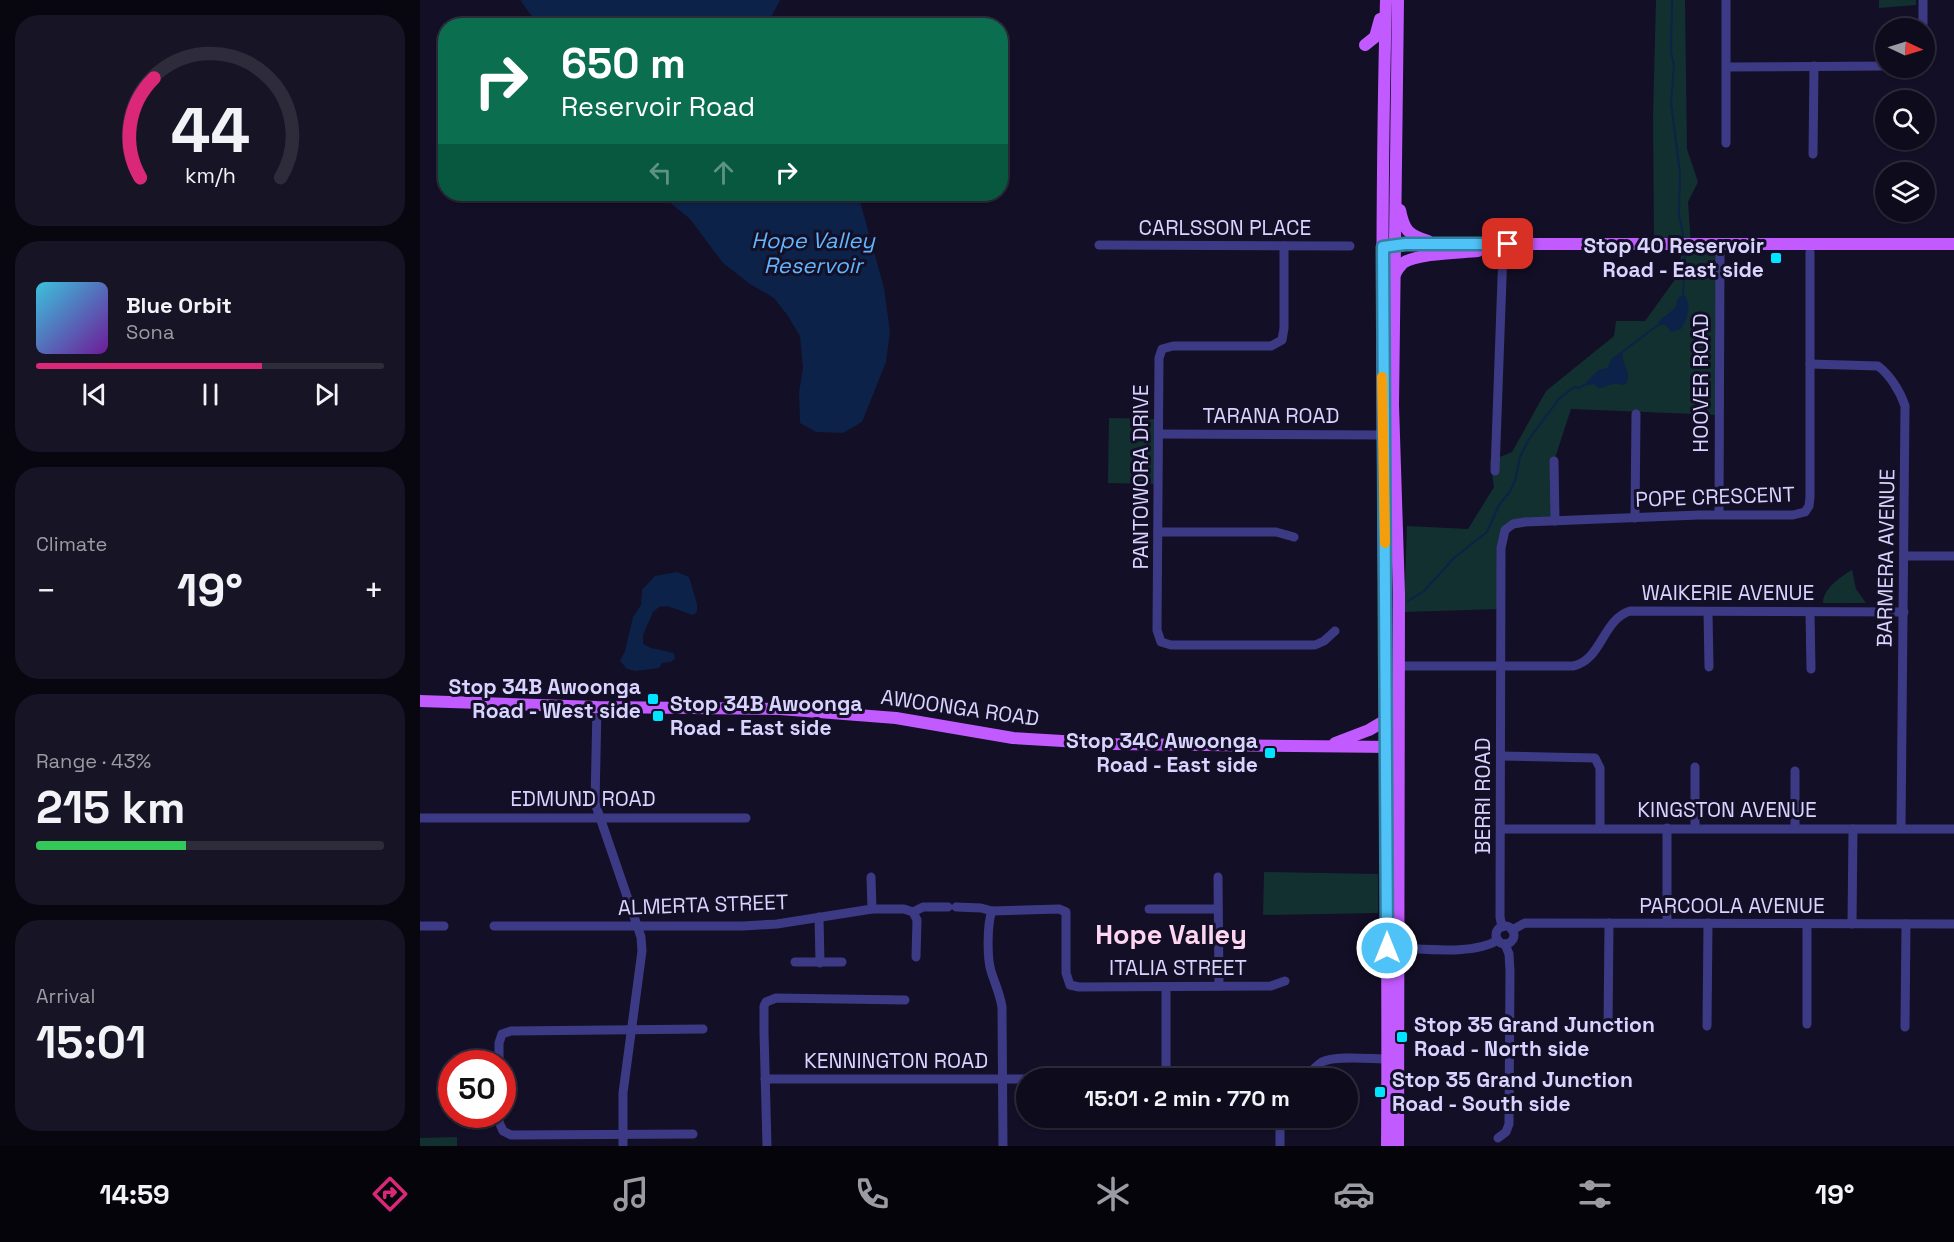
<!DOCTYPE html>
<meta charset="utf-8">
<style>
body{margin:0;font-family:"Space Grotesk",sans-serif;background:#171425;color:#f1f3f6;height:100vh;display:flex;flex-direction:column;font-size:22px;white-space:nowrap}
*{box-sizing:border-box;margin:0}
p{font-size:20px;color:#9b9ba3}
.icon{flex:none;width:33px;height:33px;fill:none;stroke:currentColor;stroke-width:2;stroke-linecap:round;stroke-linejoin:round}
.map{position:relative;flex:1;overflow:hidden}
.sheet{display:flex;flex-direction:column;gap:15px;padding:15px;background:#08060f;width:420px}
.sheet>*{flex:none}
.banner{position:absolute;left:18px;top:18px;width:570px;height:183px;border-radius:24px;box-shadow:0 2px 4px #0004,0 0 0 2px #2e2b3b;background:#0b6e4f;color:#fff;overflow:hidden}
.needle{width:39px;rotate:94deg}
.buttons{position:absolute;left:1455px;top:18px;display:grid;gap:12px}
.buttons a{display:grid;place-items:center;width:60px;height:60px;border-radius:50%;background:#0e0b1c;box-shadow:0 2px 4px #0004,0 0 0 2px #2e2b3b;font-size:30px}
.speed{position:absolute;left:18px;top:1050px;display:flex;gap:12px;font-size:30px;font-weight:700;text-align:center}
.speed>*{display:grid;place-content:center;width:78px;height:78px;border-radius:50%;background:#0e0b1c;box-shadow:0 2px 4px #0004,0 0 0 2px #2e2b3b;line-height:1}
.speed .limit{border:9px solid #d22;background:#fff;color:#111}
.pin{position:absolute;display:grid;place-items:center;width:51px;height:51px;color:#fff;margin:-26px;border-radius:12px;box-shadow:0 3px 9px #0006}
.me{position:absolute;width:66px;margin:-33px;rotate:0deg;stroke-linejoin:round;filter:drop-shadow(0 0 4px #0008)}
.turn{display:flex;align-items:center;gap:21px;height:126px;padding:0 24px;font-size:27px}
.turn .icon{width:78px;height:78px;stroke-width:2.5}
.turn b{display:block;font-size:42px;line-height:51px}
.lanes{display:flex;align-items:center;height:57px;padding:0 24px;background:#0003;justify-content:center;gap:30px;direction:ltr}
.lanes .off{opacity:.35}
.big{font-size:45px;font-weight:600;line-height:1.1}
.sheet .tile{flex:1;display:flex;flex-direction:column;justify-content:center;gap:9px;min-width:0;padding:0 21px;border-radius:24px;background:#171425}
.sheet .dial{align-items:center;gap:0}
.dial svg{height:156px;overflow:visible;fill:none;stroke:#2e2b3b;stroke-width:7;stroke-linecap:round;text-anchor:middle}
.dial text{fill:#f1f3f6;stroke:none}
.song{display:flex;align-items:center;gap:18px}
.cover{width:72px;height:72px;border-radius:9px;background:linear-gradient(135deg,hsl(190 70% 55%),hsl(280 70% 35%))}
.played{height:6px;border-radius:3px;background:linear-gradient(90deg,#db2777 65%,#2e2b3b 65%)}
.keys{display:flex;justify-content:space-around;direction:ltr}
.heat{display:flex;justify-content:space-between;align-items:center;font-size:33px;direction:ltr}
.charge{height:9px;border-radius:4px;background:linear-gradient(90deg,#34c759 43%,#2e2b3b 0)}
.trip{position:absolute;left:596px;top:1068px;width:342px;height:60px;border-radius:30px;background:#0e0b1c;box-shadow:0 2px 4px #0004,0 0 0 2px #2e2b3b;font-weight:600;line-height:60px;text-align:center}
.tabs{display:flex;height:96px;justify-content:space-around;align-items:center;background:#06040b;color:#9b9ba3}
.tabs .icon{width:42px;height:42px}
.tabs .on{color:#db2777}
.tabs b{font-size:27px;color:#f1f3f6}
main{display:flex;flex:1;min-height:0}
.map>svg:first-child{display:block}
</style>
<main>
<section class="sheet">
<div class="tile dial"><svg viewBox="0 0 100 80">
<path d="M14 69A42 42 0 1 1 86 69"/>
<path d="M14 69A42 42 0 0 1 21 18" stroke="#db2777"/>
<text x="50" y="56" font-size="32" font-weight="700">44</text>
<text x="50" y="72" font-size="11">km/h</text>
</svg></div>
<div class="tile">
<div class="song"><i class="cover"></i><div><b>Blue Orbit</b><p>Sona</p></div></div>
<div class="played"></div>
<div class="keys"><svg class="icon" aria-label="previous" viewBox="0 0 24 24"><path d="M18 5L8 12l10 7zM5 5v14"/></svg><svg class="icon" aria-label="pause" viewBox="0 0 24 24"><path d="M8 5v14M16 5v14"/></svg><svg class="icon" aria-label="next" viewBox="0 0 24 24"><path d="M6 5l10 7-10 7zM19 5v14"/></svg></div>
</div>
<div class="tile"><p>Climate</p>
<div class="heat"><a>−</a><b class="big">19°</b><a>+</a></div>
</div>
<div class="tile"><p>Range · 43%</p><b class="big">215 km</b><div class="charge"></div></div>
<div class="tile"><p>Arrival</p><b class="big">15:01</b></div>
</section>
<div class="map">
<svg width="1534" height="1146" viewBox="0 0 1534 1146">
<rect width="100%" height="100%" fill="#130f26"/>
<g fill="#12302f">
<polygon points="1236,0 1265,0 1267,149 1278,182 1268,202 1271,245 1234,245 1233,116"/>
<polygon points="1459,0 1496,0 1496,5 1459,8"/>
<polygon points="1262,252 1300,252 1299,415 1151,409 1134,461 1135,521 1085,530 1081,609 984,612 987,526 1048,529 1074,487 1070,461 1092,452 1126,391 1194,336 1196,321 1225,321 1256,278"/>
<polygon points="689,418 735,419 734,484 688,483"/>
<path d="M1432 570 1436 589 1446 603H1403C1403 589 1420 577 1432 570Z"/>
<polygon points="844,872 958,874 958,913 843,915"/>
<polygon points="37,1137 37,1146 0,1146 0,1138"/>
</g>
<g fill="#0c2248">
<polygon points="100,0 360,0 347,25 119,26"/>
<polygon points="212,194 438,194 464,288 470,332 466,362 442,422 423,433 396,432 380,423 379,393 383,368 380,336 368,316 354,298 330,284 303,263 270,219 248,201"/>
<path d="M1261 296H1265C1272 305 1267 321 1261 329L1251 332 1246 325H1238L1239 321 1255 308 1258 298Z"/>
<path d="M1203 351C1200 364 1213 372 1206 384 1201 386 1199 383 1194 384 1189 384 1185 388 1179 388L1174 384 1163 386 1178 370 1187 368 1192 358Z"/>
<polygon points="257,572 269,577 277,604 277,612 273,615 247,606 239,607 233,612 223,635 223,644 231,648 254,653 255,658 251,662 242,663 239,668 216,671 207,669 200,661 205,651 213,617 221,605 222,590 235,576"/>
</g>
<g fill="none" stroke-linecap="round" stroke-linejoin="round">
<g stroke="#0c2248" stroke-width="2">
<polyline points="1252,0 1251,52 1254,65 1251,103 1260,173 1259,215 1264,240"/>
<polyline points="1263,297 1265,249"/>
<polyline points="1201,353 1238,325"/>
<polyline points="988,601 1004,591 1035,557 1067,532 1079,505 1089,493 1095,481 1100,457 1109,439 1139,399 1154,387 1159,388 1164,385"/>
</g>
<g stroke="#3d3a85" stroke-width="9">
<polyline points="1503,28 1503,0"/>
<polyline points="1307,67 1466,66"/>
<polyline points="1306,143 1306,0"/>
<polyline points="1393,154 1394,66"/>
<polyline points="679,245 930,246"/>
<polyline points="864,246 864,328 862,340 851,346 753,346 742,349 739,358 737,630 741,642 751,645 895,645 904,641 915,631"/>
<path d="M1390 364 1458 366C1470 375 1480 391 1485 406L1481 828"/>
<polyline points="739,434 963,435"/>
<polyline points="1134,461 1135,521"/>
<polyline points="1075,471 1083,251"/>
<polyline points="1299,514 1300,252"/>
<polyline points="1215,518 1216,414"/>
<polyline points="738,532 856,532 874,537"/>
<polyline points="1485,556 1534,556"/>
<polyline points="1288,612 1289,667"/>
<polyline points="1390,612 1391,669"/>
<path d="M978 666H1153C1182 660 1182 620 1210 611L1484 612"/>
<polyline points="177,707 175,803 221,937 222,951 203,1093 203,1146"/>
<polyline points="1081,756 1175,758 1180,768 1180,828"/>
<polyline points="1275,767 1275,828"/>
<polyline points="0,818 326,818"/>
<polyline points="1375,828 1375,771"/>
<polyline points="1081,829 1534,829"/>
<polyline points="451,877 452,909"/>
<polyline points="798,877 799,986"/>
<polyline points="536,907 561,908 572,911 639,909 646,912 646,973 650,985 659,987 851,986 865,981"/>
<polyline points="729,909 798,909"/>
<path d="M572 911C567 924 567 958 571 971 575 984 580 994 582 1007L583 1146"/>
<polyline points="493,912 497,920 496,957"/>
<polyline points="399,917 400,963"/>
<polyline points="1247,923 1247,828"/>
<polyline points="1432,924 1433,829"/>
<polyline points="0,926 24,926"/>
<polyline points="74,926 323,926 357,924 452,909 484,909 493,912 503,907 528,907"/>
<circle cx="1085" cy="935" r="9"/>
<polyline points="1082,927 1080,917 1081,548 1085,530 1093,524 1105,522 1279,515 1373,515 1385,512 1389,506 1390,497 1390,252"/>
<polyline points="1092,930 1105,923 1534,924"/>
<path d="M978 948C1007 949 1054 955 1078 940"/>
<polyline points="375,962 422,962"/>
<polyline points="1387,1024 1387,924"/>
<polyline points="1287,1026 1288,923"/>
<polyline points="1485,1027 1486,924"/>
<polyline points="1188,1029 1189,923"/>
<polyline points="79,1064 79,1043 82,1034 91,1031 283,1029"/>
<polyline points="746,1078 746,988"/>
<path d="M879 1078C889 1076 893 1068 902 1062 915 1055 951 1059 967 1059"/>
<polyline points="345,1079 606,1079"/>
<polyline points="79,1114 79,1122 83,1131 91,1135 273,1134"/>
<polyline points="1078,1138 1086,1132 1089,1124 1090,971 1089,954 1085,944"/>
<polyline points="347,1146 344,1032 344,1006 346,1002 356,998 485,1000"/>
<polyline points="860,1146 860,1118"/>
</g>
<g stroke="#c25bff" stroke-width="12">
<path d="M966 0C956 382 970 764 967 1146"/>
<polyline points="978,0 973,405 979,594 978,1146"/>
<polyline points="945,45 955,37 960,19"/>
<path d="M980 210C984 230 988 235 1008 241"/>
<polyline points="967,247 985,244 1534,244"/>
<path d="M975 274C977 270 980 266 983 263 999 253 1039 253 1058 251"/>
<polyline points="0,701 177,707 360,709 476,718 593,738 693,744 973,747"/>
<polyline points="915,743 949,730 966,720"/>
</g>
</g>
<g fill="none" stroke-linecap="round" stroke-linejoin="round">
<defs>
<path id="route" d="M967 948C966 714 963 480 963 247L985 244H1088"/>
</defs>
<use href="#route" stroke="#337fa1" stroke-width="15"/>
<use href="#route" stroke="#4fc3f7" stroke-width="10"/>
<polyline stroke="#f59e0b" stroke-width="10" points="962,377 965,543"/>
</g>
<g fill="#00e5ff" stroke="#130f26" stroke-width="2">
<rect x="1350" y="252" width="12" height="12" rx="3"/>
<rect x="227" y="693" width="12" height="12" rx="3"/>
<rect x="232" y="710" width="12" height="12" rx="3"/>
<rect x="844" y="747" width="12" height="12" rx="3"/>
<rect x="976" y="1031" width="12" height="12" rx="3"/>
<rect x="954" y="1086" width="12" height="12" rx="3"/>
</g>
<g text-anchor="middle" stroke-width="6" stroke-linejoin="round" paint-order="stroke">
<g font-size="21" fill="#d9d4ff" stroke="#130f26">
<text x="805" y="235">CARLSSON PLACE</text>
<text transform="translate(1281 383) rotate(-90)" y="7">HOOVER ROAD</text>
<text x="851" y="423">TARANA ROAD</text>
<text transform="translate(721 477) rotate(-90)" y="7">PANTOWORA DRIVE</text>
<text transform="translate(1295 497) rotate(-2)" y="7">POPE CRESCENT</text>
<text transform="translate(1466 558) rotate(-89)" y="7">BARMERA AVENUE</text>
<text x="1308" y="600">WAIKERIE AVENUE</text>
<text transform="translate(540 708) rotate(8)" y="7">AWOONGA ROAD</text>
<text transform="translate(1063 796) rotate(-90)" y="7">BERRI ROAD</text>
<text x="163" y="806">EDMUND ROAD</text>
<text x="1307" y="817">KINGSTON AVENUE</text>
<text transform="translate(283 905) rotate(-2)" y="7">ALMERTA STREET</text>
<text x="1312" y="913">PARCOOLA AVENUE</text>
<text x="758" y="975">ITALIA STREET</text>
<text x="476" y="1068">KENNINGTON ROAD</text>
</g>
<g font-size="21" font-weight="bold" fill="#d9d4ff" stroke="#130f26" text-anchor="end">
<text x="1344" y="253">Stop 40 Reservoir<tspan x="1344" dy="24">Road - East side</tspan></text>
<text x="221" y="694">Stop 34B Awoonga<tspan x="221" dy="24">Road - West side</tspan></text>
<text x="250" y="711" text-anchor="start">Stop 34B Awoonga<tspan x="250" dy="24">Road - East side</tspan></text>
<text x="838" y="748">Stop 34C Awoonga<tspan x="838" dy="24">Road - East side</tspan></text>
<text x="994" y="1032" text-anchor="start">Stop 35 Grand Junction<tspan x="994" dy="24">Road - North side</tspan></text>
<text x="972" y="1087" text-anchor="start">Stop 35 Grand Junction<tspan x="972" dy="24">Road - South side</tspan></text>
</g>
<g font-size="22" font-style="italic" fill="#62b6ff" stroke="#130f26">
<text x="393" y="248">Hope Valley<tspan x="393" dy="25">Reservoir</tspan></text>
</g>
<g font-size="27" font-weight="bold" fill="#ffd6f0" stroke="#130f26">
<text x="751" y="944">Hope Valley</text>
</g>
</g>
</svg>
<div class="buttons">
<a><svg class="needle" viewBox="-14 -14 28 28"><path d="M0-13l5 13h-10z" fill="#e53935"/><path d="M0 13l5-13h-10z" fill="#9b9ba3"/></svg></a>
<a><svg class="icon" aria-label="search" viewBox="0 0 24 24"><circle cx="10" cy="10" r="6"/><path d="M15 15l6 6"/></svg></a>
<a><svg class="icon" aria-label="layers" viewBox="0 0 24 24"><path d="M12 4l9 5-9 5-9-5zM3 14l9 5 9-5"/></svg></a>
</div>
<div class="speed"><div class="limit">50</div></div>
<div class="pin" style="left:1088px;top:244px;background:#d93025"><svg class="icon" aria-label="arrive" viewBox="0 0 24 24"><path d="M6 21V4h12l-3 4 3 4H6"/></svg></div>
<svg class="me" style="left:967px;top:948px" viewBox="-20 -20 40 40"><circle r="17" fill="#4fc3f7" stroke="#fff" stroke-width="3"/><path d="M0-11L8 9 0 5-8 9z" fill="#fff"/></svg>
<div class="trip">15:01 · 2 min · 770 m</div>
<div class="banner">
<div class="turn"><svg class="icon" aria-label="right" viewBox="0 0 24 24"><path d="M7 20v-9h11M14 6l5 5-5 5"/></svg><div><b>650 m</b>Reservoir Road</div></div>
<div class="lanes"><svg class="icon off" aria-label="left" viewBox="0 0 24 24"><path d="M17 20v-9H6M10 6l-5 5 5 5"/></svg><svg class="icon off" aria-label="ahead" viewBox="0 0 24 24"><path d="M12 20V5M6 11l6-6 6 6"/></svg><svg class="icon" aria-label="right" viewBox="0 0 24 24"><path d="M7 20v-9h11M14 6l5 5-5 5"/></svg></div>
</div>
</div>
</main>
<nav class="tabs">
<b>14:59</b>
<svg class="icon on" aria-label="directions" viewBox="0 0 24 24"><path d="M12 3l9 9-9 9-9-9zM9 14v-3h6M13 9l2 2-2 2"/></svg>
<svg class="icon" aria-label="music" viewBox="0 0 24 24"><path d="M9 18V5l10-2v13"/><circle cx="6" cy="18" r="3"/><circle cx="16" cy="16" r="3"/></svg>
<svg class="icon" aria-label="phone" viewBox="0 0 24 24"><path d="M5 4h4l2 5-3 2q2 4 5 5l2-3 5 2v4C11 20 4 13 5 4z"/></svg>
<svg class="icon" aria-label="climate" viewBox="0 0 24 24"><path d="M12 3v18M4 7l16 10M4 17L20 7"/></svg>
<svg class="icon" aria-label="car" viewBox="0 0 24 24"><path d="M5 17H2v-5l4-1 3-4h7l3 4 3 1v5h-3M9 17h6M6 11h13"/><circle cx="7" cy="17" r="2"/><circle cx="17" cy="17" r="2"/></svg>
<svg class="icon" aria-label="filters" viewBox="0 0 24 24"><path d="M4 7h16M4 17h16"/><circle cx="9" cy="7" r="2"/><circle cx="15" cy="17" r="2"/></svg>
<b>19°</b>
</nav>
